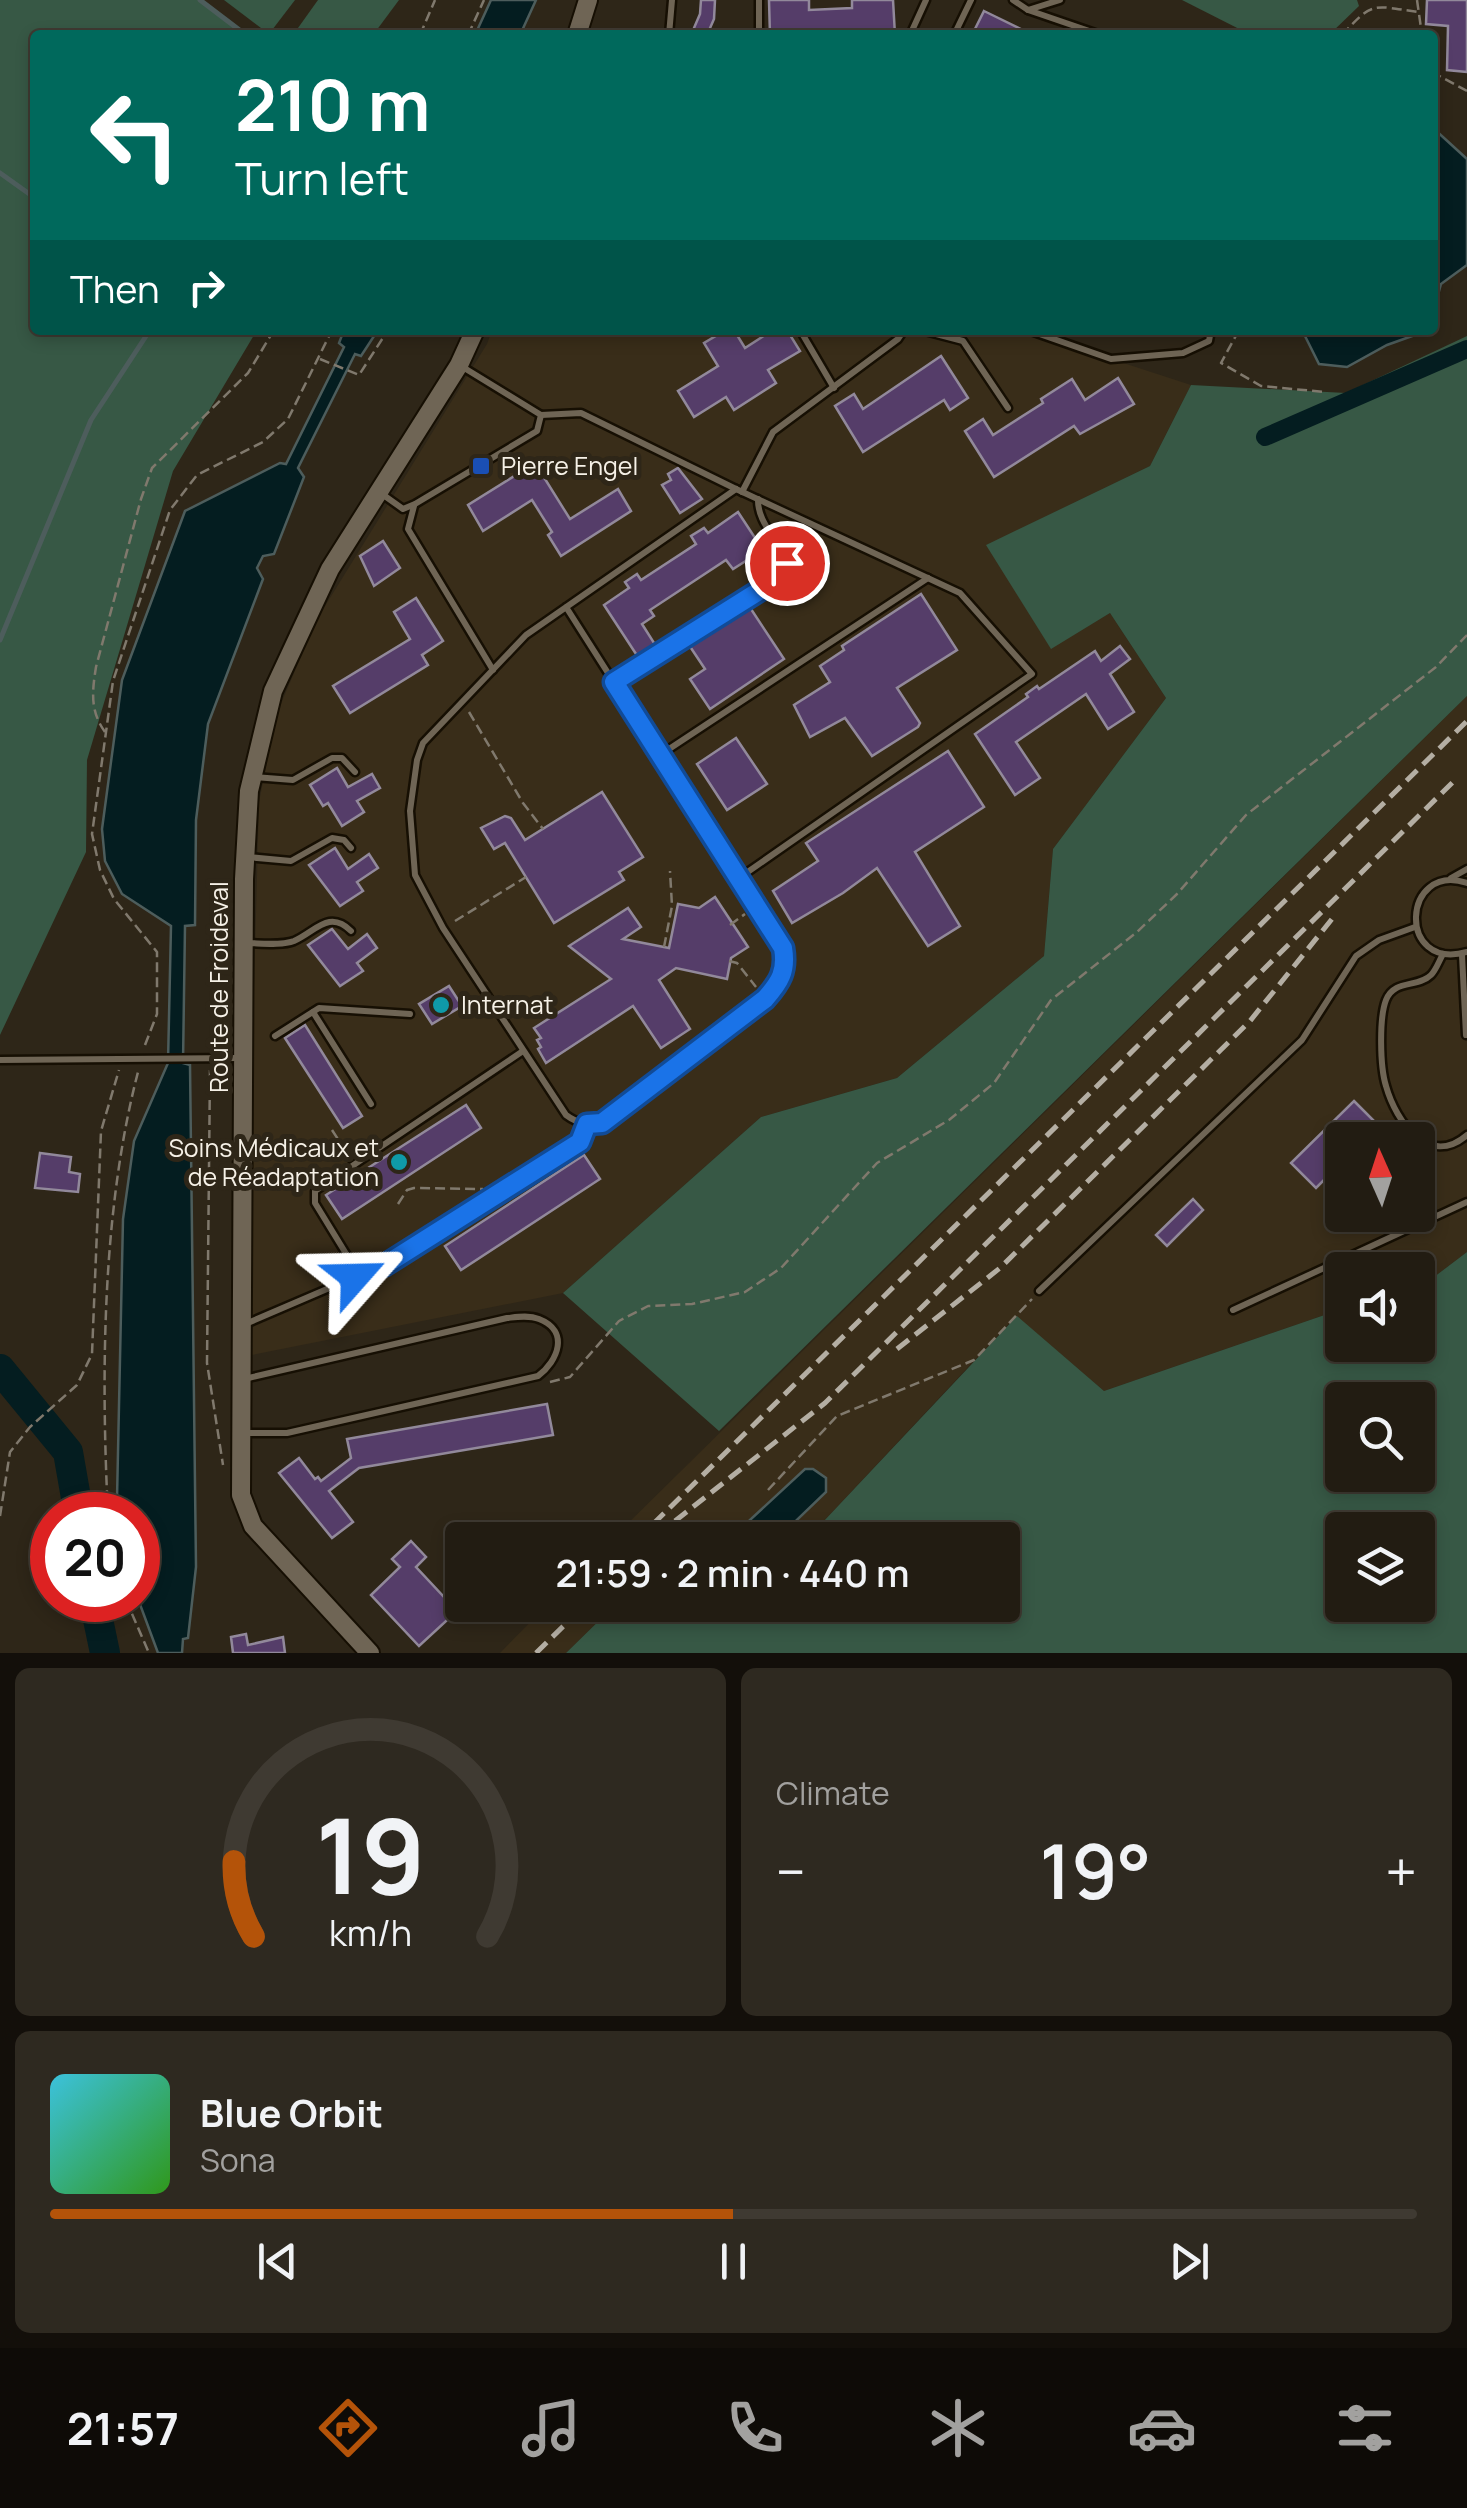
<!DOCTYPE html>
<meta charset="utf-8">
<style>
body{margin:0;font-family:Manrope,sans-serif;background:#2e2920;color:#f1f3f6;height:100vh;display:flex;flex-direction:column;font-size:38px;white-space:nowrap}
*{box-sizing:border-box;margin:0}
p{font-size:32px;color:#a2a19f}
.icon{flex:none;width:55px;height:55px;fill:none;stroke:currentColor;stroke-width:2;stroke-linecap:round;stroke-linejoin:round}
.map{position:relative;height:1653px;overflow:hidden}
.sheet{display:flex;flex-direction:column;gap:15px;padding:15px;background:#130f0a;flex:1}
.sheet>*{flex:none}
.banner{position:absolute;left:30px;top:30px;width:1408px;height:305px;border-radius:10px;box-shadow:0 5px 15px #0003,0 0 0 2px #3f3a32;background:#00695c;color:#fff;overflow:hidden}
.needle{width:65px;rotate:357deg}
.fabs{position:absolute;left:1325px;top:1122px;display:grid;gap:20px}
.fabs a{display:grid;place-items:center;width:110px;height:110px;border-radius:10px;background:#221c12;box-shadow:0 5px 15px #0003,0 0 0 2px #3f3a32;font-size:50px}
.speed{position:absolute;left:30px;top:1492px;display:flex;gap:20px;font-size:50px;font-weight:700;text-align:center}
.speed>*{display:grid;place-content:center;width:130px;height:130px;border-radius:50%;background:#221c12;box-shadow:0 5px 15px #0003,0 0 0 2px #3f3a32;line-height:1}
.speed .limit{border:15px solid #d22;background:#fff;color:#111}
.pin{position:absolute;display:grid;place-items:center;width:85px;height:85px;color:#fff;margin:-42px;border:5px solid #fff;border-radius:50%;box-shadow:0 2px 10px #0007}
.me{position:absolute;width:110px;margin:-55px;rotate:65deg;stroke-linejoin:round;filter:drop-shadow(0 0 8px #0008)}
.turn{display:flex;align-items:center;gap:35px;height:210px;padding:0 40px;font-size:45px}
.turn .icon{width:130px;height:130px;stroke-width:2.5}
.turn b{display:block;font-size:70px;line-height:85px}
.then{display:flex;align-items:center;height:95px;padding:0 40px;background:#0003;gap:20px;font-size:38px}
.big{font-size:75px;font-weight:600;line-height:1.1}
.sheet .card{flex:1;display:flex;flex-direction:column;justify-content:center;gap:15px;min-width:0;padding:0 35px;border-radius:15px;background:#2e2920}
.sheet .dial{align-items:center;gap:0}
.dial svg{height:260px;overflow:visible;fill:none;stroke:#3f3a32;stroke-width:7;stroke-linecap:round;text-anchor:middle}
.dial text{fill:#f1f3f6;stroke:none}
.song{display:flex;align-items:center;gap:30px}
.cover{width:120px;height:120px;border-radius:15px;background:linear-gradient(135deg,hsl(190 70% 55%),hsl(110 70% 35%))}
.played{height:10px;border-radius:5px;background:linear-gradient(90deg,#b45309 50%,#3f3a32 50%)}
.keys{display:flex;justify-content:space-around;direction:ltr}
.heat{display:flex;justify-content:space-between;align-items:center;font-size:55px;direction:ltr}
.sheet .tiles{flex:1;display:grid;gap:15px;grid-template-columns:1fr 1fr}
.card:last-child{grid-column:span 2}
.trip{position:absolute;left:445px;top:1522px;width:575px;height:100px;border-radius:10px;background:#221c12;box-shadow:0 5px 15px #0003,0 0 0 2px #3f3a32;font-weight:600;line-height:100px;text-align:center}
.dock{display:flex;height:160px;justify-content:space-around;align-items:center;background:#0e0b07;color:#a2a19f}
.dock .icon{width:70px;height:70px}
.dock .active{color:#b45309}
.dock b{font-size:45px;color:#f1f3f6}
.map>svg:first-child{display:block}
</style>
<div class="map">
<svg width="1467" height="1653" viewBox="0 0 1467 1653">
<rect width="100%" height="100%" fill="#2e2618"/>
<g fill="#392d19" fill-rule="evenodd">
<polygon points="492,330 1022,330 1191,385 1150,466 987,545 1051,648 1110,613 1166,698 1053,849 1044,956 897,1078 761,1117 563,1293 252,1355 252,1061 259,802 277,713 317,619 487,344"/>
<path d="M1467 696V1252L1434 1277 1418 1283V1270H1342V1309L1104 1391 1016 1316 806 1540H716L695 1525 680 1540H611ZM1342 1140H1418V1215H1342Z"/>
<polygon points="547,1605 615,1605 566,1653 500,1653"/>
</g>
<g fill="#375845" fill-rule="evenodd">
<polygon points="0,0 201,0 249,35 35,35 35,330 257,330 173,471 87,760 86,852 0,1035"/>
<polygon points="224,0 295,0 269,34"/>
<polygon points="318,0 399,0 373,35 293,35"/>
<polygon points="1182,0 1357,0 1359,6 1329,35 1251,35"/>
<polygon points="1467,336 1467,696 719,1431 563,1293 761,1117 897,1078 1044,956 1053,849 1166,698 1110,613 1051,649 986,545 1150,466 1191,385 1346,393"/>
<path d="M1467 1252V1653H566L615 1605H1002V1540H806L1017 1316 1104 1391 1342 1309V1345H1418V1283L1434 1277ZM1418 1400V1475H1342V1400ZM1418 1530V1605H1342V1530Z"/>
</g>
<g fill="#041d20" stroke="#4d5d5c" stroke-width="2.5">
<polygon points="491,0 536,0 520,35 475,35"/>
<polygon points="1432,127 1467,159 1467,265 1441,284 1433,313"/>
<polygon points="344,330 378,330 361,356 355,354 298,468 304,477 274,554 263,556 257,568 263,579 208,724 196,820 195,925 185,926 183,1063 190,1065 196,1567 188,1638 183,1639 182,1653 158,1653 138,1599 138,1515 119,1515 117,1499 123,1219 134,1141 168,1063 171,926 122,894 105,861 102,829 122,680 185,511 280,463 286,464 344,347 339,343"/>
<polygon points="1302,330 1429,330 1387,345 1347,367 1319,364"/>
<polygon points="805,1469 813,1469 826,1478 826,1492 776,1540 733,1540 737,1532"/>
</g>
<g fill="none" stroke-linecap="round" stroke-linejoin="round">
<g stroke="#4d5d5c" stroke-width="5">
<polyline points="200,0 246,35"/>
<polyline points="0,173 35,198"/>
<polyline points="0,640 91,420 150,330"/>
</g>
<polyline stroke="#041d20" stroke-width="18" points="1265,437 1467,349"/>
<g stroke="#041d20" stroke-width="30">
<polyline points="0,1369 68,1452 79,1515"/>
<polyline points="94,1600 105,1653"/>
</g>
</g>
<g fill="#553d69" stroke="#92899b" stroke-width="2.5">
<polygon points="701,0 715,0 714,19 707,35 691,35 700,14"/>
<polygon points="769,0 809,0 809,10 852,8 852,0 893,0 895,35 770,35"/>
<polygon points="1427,0 1467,0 1467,72 1447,70 1448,26 1426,24"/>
<polygon points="984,11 1033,35 972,35"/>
<polygon points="726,330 734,330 745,348 773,330 787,330 800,351 768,370 776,383 734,410 726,397 694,417 678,391 718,366 704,343"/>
<polygon points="941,356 968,398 950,410 944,400 863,452 835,406 854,394 863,409"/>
<polygon points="1118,378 1134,404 1080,434 1074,426 994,477 965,431 983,419 993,435 1043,403 1041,399 1072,379 1085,400"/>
<polygon points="535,463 570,519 618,489 631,511 561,556 548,535 552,532 532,500 483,531 468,505"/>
<polygon points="678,468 702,499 680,513 662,485 671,480 668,474"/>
<polygon points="738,512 763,550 733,569 726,560 650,610 654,616 642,624 656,646 638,657 604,605 629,588 625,582 637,574 641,580 696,544 691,536 704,528 708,533"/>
<polygon points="383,541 400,568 374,586 360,556"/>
<polygon points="921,594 957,650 897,688 920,723 918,727 872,756 845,718 810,737 794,705 830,682 820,666 844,650 842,646"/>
<polygon points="416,598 443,641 422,655 428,665 350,713 333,686 410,639 394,612"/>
<polygon points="749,606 784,659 710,709 690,679 705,669 689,645"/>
<polygon points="1120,646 1130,659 1110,674 1134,712 1108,729 1086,694 1016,742 1040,778 1015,795 975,734 1028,697 1026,694 1037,686 1039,689 1095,651 1101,661"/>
<polygon points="736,738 767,784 727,810 697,764"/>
<polygon points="948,751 984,807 915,852 960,926 928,946 877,868 843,893 792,923 773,891 818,861 806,843"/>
<polygon points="337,768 348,787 372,774 380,788 357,801 364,812 342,826 328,803 323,806 310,785"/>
<polygon points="602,792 643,857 619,872 624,880 554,923 505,843 494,849 481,828 505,816 511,818 525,840"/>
<polygon points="335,848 348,869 369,854 378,868 357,882 363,891 340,906 309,865"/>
<polygon points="715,897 748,947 731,958 727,979 676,968 659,980 690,1029 661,1048 633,1006 546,1063 538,1049 541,1047 537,1040 541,1038 534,1028 611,979 569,946 628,908 641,927 623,939 669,948 678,904 699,908"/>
<polygon points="332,929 348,949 367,934 377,948 357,963 363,971 340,986 308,945"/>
<polygon points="449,986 462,1006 432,1024 419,1004"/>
<polygon points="305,1025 362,1116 343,1128 285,1038"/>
<polygon points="1354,1101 1379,1126 1365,1140 1342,1140 1342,1162 1316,1188 1291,1163"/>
<polygon points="466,1105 481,1128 342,1219 326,1195"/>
<polygon points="40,1153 71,1157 69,1172 80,1174 78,1192 35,1188"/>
<polygon points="584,1155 600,1179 461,1270 445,1246"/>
<polygon points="1193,1199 1203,1210 1167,1246 1156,1235"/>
<polygon points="547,1404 553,1435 359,1468 329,1491 353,1522 332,1538 279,1473 299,1458 315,1479 318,1477 321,1481 351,1458 347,1439"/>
<polygon points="411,1541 426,1557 416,1567 457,1611 419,1646 371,1595 400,1567 392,1559"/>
<polygon points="246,1634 248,1645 283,1637 285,1653 233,1653 231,1637"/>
</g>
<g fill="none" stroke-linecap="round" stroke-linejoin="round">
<defs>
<g id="service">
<polyline points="759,0 759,35"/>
<polyline points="1013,0 1028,10 1060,0"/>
<polyline points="1028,10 1101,35"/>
<polyline points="669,35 672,0"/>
<polyline points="910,35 926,0"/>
<polyline points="954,35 971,0"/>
<polyline points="800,330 834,388"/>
<polyline points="921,330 963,341 1008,408"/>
<polyline points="1028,330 1111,359 1183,353 1209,341 1211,330"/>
<polyline points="541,415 581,413 736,489 960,593 1032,674 739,878"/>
<polyline points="742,492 773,432 898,339 904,330"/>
<polyline points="382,494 403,509 415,504 537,431 541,415 461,366"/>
<polyline points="414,506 408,529 493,670"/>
<path d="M566 607 783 948C787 971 780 982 765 999L602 1123C587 1124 578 1124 566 1115L443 928 415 875 410 811 417 760 423 743 526 635 736 489"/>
<path d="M614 682 786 574C789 546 757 528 758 499"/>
<polyline points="660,755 928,578"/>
<polyline points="253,777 293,780 332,758 342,758 355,772"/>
<polyline points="247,857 291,861 332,838 344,840 351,848"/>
<polyline points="1451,878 1467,869"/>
<path d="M1467 883C1402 861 1396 972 1467 952"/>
<path d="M245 943C259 943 281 946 294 941 315 932 329 909 351 931"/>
<path d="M1443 954C1439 961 1436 970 1431 975 1418 988 1394 979 1386 1000 1379 1018 1380 1067 1386 1086 1396 1122 1429 1168 1467 1135"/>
<polyline points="1462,955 1466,1035"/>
<polyline points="313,1012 371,1104"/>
<polyline points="275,1036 319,1008 410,1014"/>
<polyline points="523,1051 315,1191 315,1203 356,1270 369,1271 385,1265 580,1142 587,1124"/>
<polyline points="0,1060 239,1058"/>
<polyline points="1039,1291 1302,1040 1356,956 1379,940 1415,927"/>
<polyline points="1233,1310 1467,1202"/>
<polyline points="243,1325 355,1277 356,1270"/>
<path d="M243 1433H287L538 1376C558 1361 570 1331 539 1319 529 1315 517 1317 507 1318L244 1379"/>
</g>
<g id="tertiary">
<polyline points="577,35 588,0"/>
<polyline points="370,1653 253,1526 241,1495 244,879 249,791 273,691 330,569 459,365 475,330"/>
</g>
</defs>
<use href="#service" stroke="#160f03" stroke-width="11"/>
<use href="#tertiary" stroke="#160f03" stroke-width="22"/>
<g stroke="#80796d" stroke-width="2.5" stroke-dasharray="10 5" stroke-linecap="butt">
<polyline points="1417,0 1422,35"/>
<polyline points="420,35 435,0"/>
<polyline points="468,35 484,0"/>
<path d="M1342 35C1374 0 1373 6 1418 12"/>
<polyline points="1432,72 1467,91"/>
<polyline points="440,330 452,335"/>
<polyline points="1239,330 1221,363 1261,386 1325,392"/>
<polyline points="320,359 359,375 388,330"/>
<polyline points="469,712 523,803 543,829"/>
<path d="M105 732C90 711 92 692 96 667L141 499 152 468 248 373 274 330"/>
<polyline points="455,921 526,877"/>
<polyline points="730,925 745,914"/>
<polyline points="664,947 672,906 670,871"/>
<polyline points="729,961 737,963 756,987"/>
<polyline points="145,1045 157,1014 157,952 114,899 100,870 92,834 113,681 170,510 197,475 263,442 288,419 332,330"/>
<polyline points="210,1070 207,1363 223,1465"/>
<polyline points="332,1130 347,1153"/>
<polyline points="398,1204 407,1190 414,1188 483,1189"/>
<polyline points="550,1382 570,1377 619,1321 648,1306 692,1304 745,1292 781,1268 877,1163 949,1120 994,1083 1051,1000 1137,932 1177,894 1246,815 1436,667 1467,635"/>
<polyline points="768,1490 837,1416 974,1360 1032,1299"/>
<path d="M108 1515C101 1373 102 1210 138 1072"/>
<polyline points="0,1516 10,1452 30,1427 77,1385 92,1354 101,1131 119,1070"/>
<polyline points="126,1600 149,1653"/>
</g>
<use href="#service" stroke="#6f6555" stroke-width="6"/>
<use href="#tertiary" stroke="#6f6555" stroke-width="18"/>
<g stroke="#b4aea3" stroke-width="5" stroke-dasharray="15 8" stroke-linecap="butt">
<polyline points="897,1349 1000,1268 1250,1021 1336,914"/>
<polyline points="675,1521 825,1403 1454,781"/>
<polyline points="637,1540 1467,721"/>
<polyline points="536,1653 585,1605"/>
</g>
</g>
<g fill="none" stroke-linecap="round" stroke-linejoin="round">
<defs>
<path id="route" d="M355 1277 356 1270 369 1271 385 1265 580 1142 587 1124 602 1123 765 999C780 982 787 971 783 948L614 682 786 574 787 563"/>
</defs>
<use href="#route" stroke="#114b97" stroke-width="25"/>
<use href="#route" stroke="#1a73e8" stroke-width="18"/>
</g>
<rect fill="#1a4fb4" stroke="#2e2618" stroke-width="4" x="471" y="456" width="20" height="20" rx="5"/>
<g fill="#0f9aa8" stroke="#2e2618" stroke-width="4">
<circle cx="441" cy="1005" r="10"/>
<circle cx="399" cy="1162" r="10"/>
</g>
<g text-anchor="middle" stroke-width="10" stroke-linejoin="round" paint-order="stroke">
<g font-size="25" fill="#f6f1e7" stroke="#2e2618" text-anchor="start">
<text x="501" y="475">Pierre Engel</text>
<text x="461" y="1014">Internat</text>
<text x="379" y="1157" text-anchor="end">Soins Médicaux et<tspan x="379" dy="29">de Réadaptation</tspan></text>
</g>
<g font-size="25" fill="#f6f1e7" stroke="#2e2618">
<text transform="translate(219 987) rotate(-90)" y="9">Route de Froideval</text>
</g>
</g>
</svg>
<div class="fabs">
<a><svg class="needle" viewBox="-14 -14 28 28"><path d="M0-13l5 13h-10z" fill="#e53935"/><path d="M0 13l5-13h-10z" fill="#a2a19f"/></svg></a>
<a><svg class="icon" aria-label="sound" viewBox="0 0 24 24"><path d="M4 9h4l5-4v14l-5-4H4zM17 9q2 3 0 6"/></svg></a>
<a><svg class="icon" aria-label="search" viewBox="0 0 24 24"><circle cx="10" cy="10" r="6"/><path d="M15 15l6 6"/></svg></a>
<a><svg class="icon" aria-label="layers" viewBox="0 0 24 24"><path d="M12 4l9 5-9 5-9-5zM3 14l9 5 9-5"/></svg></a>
</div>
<div class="speed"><div class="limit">20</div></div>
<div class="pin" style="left:787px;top:563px;background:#d93025"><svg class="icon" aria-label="arrive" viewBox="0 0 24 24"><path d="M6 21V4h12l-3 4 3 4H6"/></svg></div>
<svg class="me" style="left:355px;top:1277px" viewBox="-20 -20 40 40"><path d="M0-17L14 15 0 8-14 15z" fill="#1a73e8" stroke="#fff" stroke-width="4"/></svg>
<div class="trip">21:59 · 2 min · 440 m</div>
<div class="banner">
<div class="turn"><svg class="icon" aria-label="left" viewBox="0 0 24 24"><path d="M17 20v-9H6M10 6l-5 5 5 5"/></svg><div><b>210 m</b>Turn left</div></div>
<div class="then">Then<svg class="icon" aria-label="right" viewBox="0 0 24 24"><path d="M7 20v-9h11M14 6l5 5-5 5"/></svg></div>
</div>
</div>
<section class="sheet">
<div class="tiles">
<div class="card dial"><svg viewBox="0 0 100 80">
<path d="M14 69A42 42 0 1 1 86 69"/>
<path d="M14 69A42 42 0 0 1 8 46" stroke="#b45309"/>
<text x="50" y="56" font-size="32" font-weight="700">19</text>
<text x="50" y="72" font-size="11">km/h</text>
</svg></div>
<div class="card"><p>Climate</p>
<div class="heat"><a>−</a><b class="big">19°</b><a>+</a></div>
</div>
<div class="card">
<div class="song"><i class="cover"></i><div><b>Blue Orbit</b><p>Sona</p></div></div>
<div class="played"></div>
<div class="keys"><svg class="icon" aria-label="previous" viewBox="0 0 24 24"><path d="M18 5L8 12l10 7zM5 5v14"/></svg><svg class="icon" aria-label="pause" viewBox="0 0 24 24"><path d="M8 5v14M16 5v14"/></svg><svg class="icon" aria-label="next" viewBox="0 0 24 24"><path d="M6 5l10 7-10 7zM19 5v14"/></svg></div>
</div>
</div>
</section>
<nav class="dock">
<b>21:57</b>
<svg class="icon active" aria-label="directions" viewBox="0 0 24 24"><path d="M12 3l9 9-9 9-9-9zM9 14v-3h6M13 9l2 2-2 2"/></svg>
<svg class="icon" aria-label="music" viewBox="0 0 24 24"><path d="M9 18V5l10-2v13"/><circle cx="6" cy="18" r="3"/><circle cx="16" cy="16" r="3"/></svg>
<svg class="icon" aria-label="phone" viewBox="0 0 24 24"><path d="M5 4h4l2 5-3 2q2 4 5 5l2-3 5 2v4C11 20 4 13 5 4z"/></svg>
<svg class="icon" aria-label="climate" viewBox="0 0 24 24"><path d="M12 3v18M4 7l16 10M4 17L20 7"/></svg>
<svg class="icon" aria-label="car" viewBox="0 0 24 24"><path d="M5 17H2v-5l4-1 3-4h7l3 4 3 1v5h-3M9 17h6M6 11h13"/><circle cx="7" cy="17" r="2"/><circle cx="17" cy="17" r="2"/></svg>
<svg class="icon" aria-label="filters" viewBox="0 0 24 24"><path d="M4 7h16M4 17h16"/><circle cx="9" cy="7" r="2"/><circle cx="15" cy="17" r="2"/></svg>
</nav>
